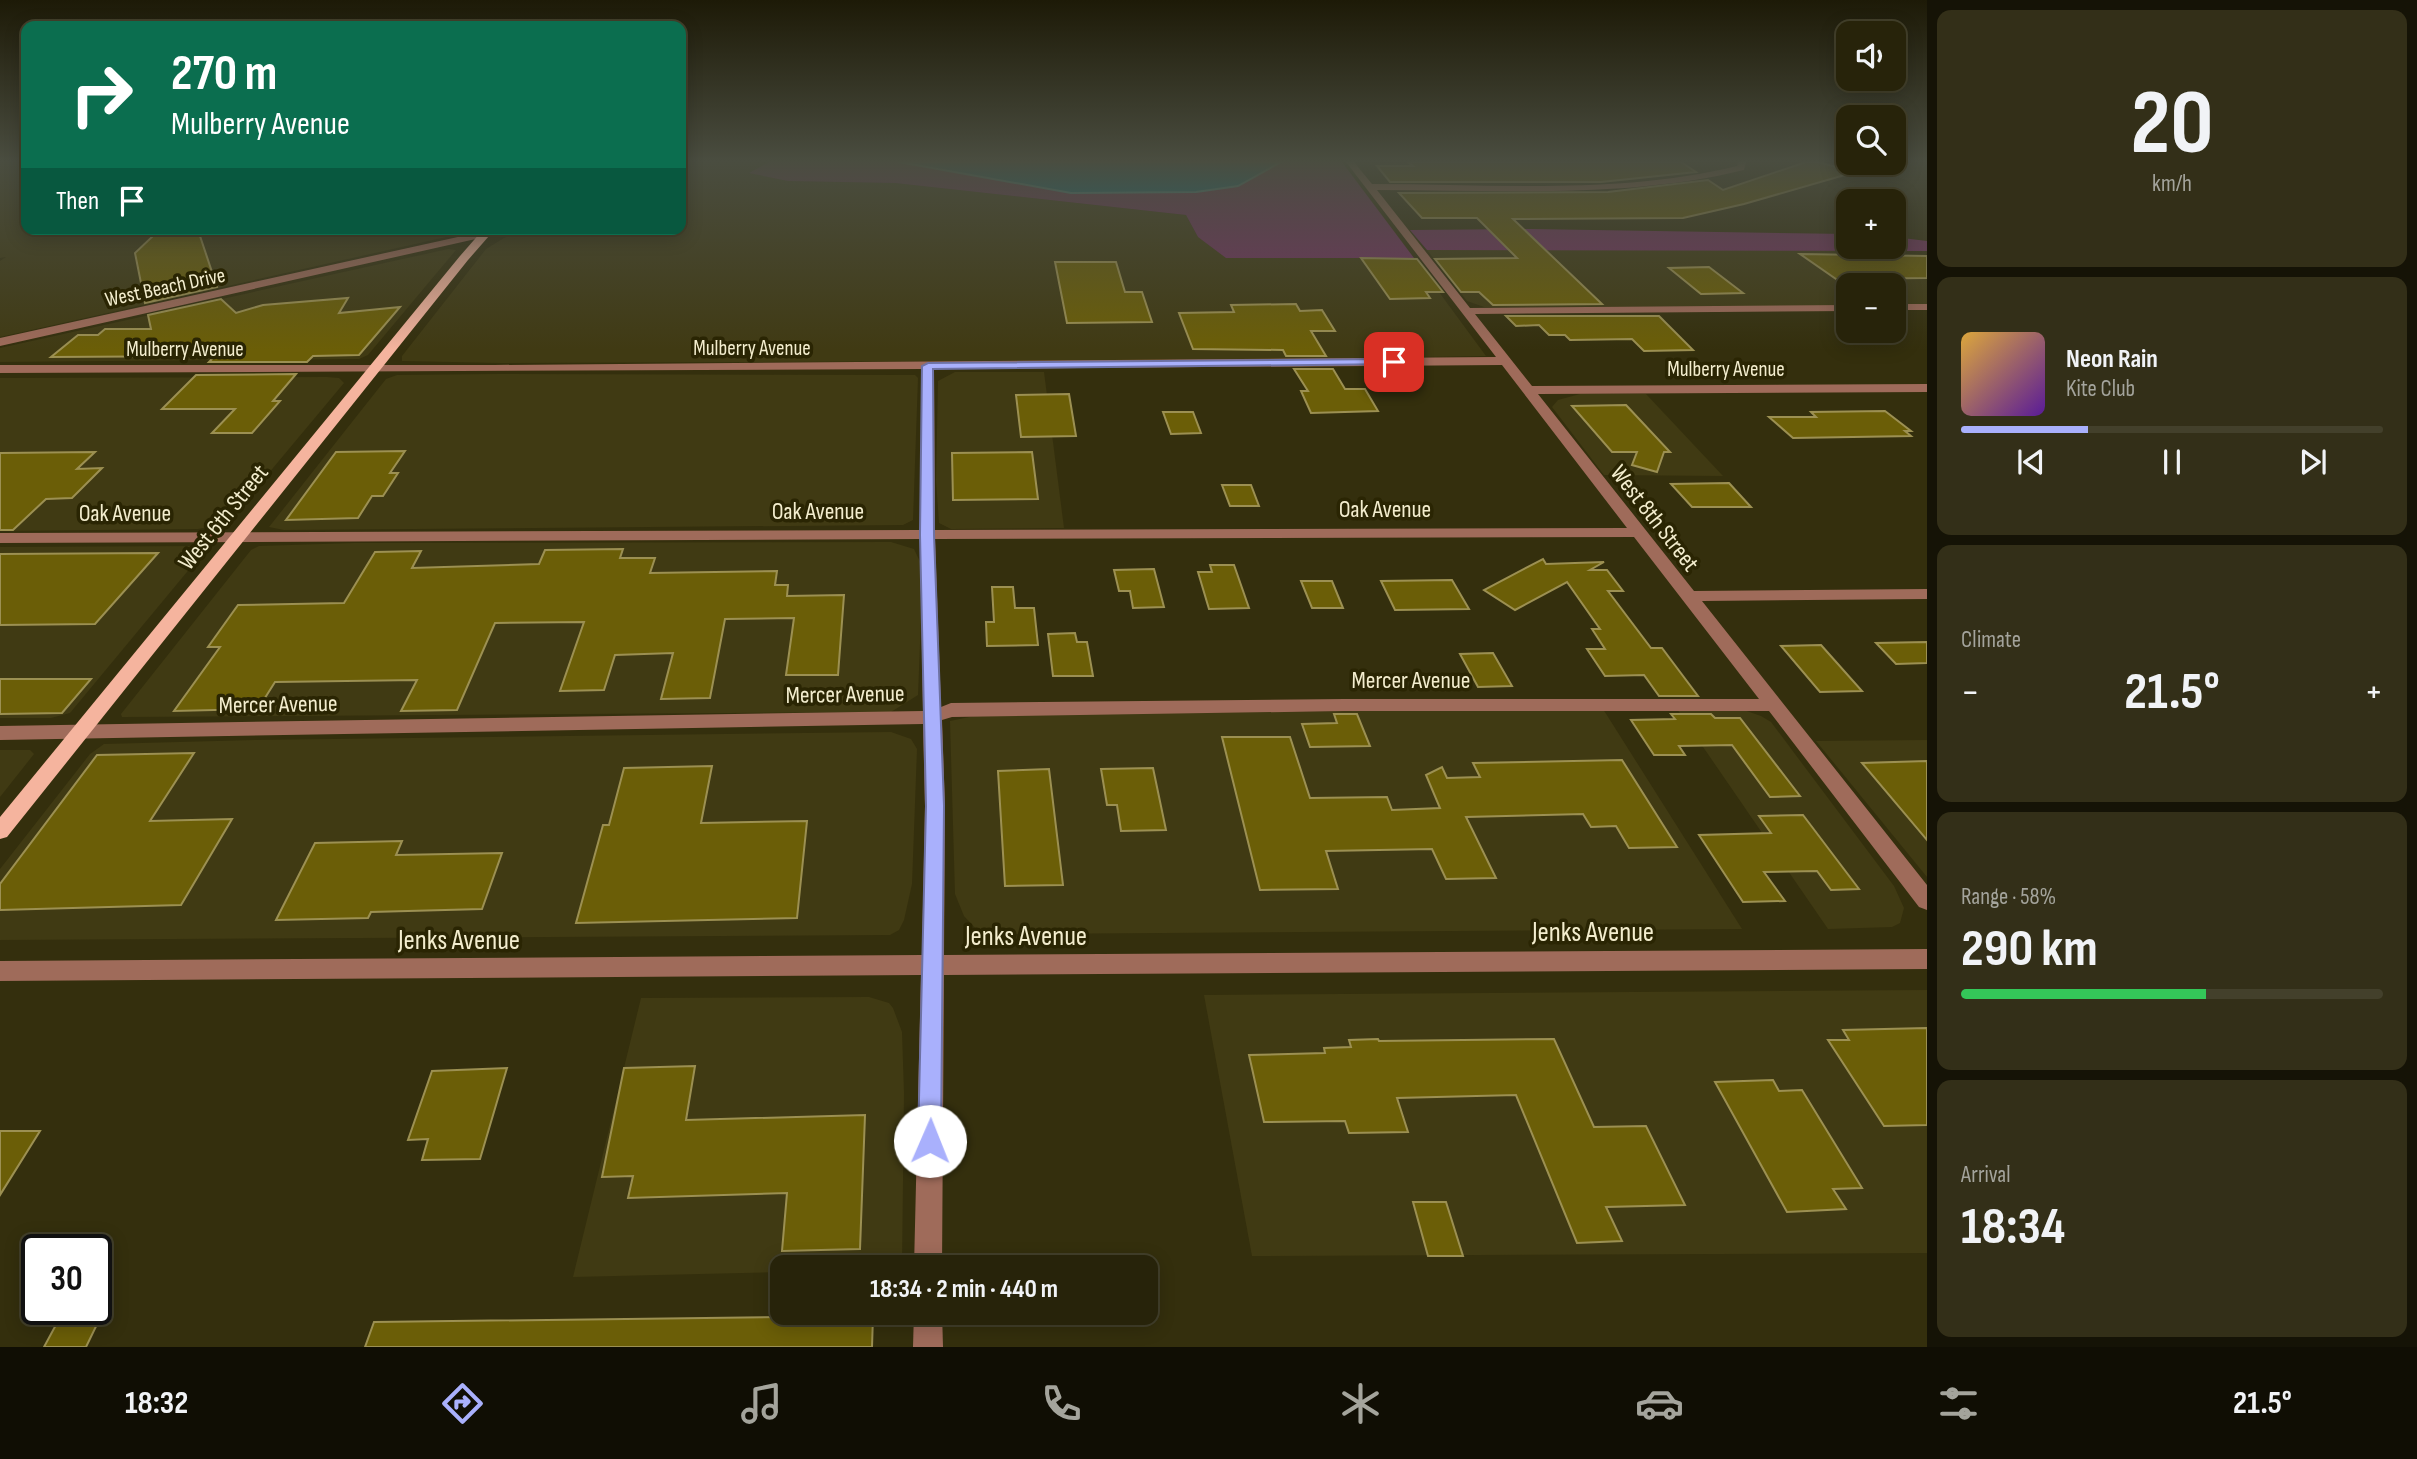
<!DOCTYPE html>
<meta charset="utf-8">
<style>
body{margin:0;font-family:"Sofia Sans Condensed",sans-serif;background:#332f18;color:#f1f3f6;height:100vh;display:flex;flex-direction:column;font-size:26px;white-space:nowrap}
*{box-sizing:border-box;margin:0}
p{font-size:23px;color:#a4a49c}
.icon{flex:none;width:38px;height:38px;fill:none;stroke:currentColor;stroke-width:2;stroke-linecap:round;stroke-linejoin:round}
.map{position:relative;flex:1;overflow:hidden}
.details{display:flex;flex-direction:column;gap:10px;padding:10px;background:#151306;width:490px}
.details>*{flex:none}
.top-card{position:absolute;left:21px;top:21px;width:665px;height:214px;border-radius:14px;box-shadow:0 4px 18px #0003,0 0 0 2px #43402b;background:#0b6e4f;color:#fff;overflow:hidden}
.controls{position:absolute;left:1836px;top:21px;display:grid;gap:14px}
.controls a{display:grid;place-items:center;width:70px;height:70px;border-radius:14px;background:#27230a;box-shadow:0 4px 18px #0003,0 0 0 2px #43402b;font-size:35px}
.speed{position:absolute;left:21px;top:1234px;display:flex;gap:14px;font-size:35px;font-weight:700;text-align:center}
.speed>*{display:grid;place-content:center;width:91px;height:91px;border-radius:50%;background:#27230a;box-shadow:0 4px 18px #0003,0 0 0 2px #43402b;line-height:1}
.speed .limit{border:4px solid #111;border-radius:10px;background:#fff;color:#111}
.pin{position:absolute;display:grid;place-items:center;width:60px;height:60px;color:#fff;margin:-30px;border-radius:14px;box-shadow:0 4px 10px #0006}
.me{position:absolute;width:77px;margin:-38px;rotate:1deg;stroke-linejoin:round;filter:drop-shadow(0 0 5px #0008)}
.turn{display:flex;align-items:center;gap:24px;height:147px;padding:0 35px;font-size:32px}
.turn .icon{width:91px;height:91px;stroke-width:2.5}
.turn b{display:block;font-size:49px;line-height:60px}
.then{display:flex;align-items:center;height:66px;padding:0 35px;background:#0003;gap:14px;font-size:26px}
.big{font-size:52px;font-weight:700;line-height:1.1}
.details .card{flex:1;display:flex;flex-direction:column;justify-content:center;gap:10px;min-width:0;padding:0 24px;border-radius:14px;background:#332f18}
.details .dial{align-items:center;gap:0}
.dial b{font-size:91px;line-height:1}
.song{display:flex;align-items:center;gap:21px}
.cover{width:84px;height:84px;border-radius:10px;background:linear-gradient(135deg,hsl(40 70% 55%),hsl(270 70% 35%))}
.played{height:7px;border-radius:4px;background:linear-gradient(90deg,#a9b0fc 30%,#43402b 30%)}
.keys{display:flex;justify-content:space-around;direction:ltr}
.heat{display:flex;justify-content:space-between;align-items:center;font-size:38px;direction:ltr}
.charge{height:10px;border-radius:5px;background:linear-gradient(90deg,#34c759 58%,#43402b 0)}
.trip{position:absolute;left:770px;top:1255px;width:388px;height:70px;border-radius:14px;background:#27230a;box-shadow:0 4px 18px #0003,0 0 0 2px #43402b;font-weight:700;line-height:70px;text-align:center}
.tab-bar{display:flex;height:112px;justify-content:space-around;align-items:center;background:#100e04;color:#a4a49c}
.tab-bar .icon{width:49px;height:49px}
.tab-bar .current{color:#a9b0fc}
.tab-bar b{font-size:32px;color:#f1f3f6}
main{display:flex;flex:1;min-height:0}
.map>svg:first-child{display:block}
</style>
<main>
<div class="map">
<svg width="1927" height="1347" viewBox="0 0 1927 1347">
<rect width="100%" height="100%" fill="#342f0d"/>
<g fill="#403a13">
<polygon points="0,162 26,162 26,229 482,229 0,337 0,261 6,257 0,258"/>
<polygon points="681,162 769,162 750,173 788,181 895,183 1186,215 1198,237 1227,258 1414,258 1486,356 1210,360 500,363 402,361 402,356 486,249 504,238 528,229 681,229"/>
<polygon points="1874,247 1887,255 1927,255 1927,306 1894,306 1894,285 1848,285 1848,306 1484,307 1467,301 1427,250"/>
<polygon points="448,249 456,250 368,355 359,359 0,362 0,348"/>
<polygon points="955,372 1044,372 1064,528 951,529 939,523 936,480 938,381"/>
<polygon points="497,374 915,375 918,378 913,520 903,525 284,530 269,527 386,379 397,375"/>
<polygon points="327,377 339,378 344,383 227,523 198,529 0,531 0,378"/>
<polygon points="1580,394 1646,394 1723,476 1604,475 1552,407 1558,400"/>
<polygon points="891,542 914,549 923,568 918,695 891,712 122,717 121,714 251,550 259,546 354,543"/>
<polygon points="202,546 206,549 70,713 51,718 0,718 0,547"/>
<polygon points="1603,709 1742,929 1001,934 976,929 964,916 955,894 950,721 984,714"/>
<polygon points="1677,709 1741,709 1761,716 1771,722 1894,886 1904,908 1900,923 1892,927 1828,929"/>
<polygon points="891,732 911,739 917,749 912,884 904,920 899,930 890,935 0,940 0,869 90,754 104,744 254,740"/>
<polygon points="1927,740 1927,877 1816,741"/>
<polygon points="0,750 30,750 34,754 0,797"/>
<polygon points="1927,990 1927,1253 1252,1256 1204,995"/>
<polygon points="869,997 889,1003 893,1008 902,1032 904,1093 902,1267 782,1267 782,1272 573,1277 641,998"/>
</g>
<g fill="#753263">
<polygon points="769,162 899,162 1071,193 1196,192 1238,186 1280,162 1342,162 1414,258 1226,258 1198,237 1186,215 895,183 788,181 749,173"/>
<polygon points="1531,229 1848,234 1848,247 1894,247 1894,237 1927,241 1927,251 1427,250 1410,230"/>
</g>
<polygon fill="#037a93" stroke="#4b9ca5" stroke-width="2" points="899,162 1281,162 1238,186 1196,192 1071,193"/>
<g fill="#6b5e07" stroke="#9c9052" stroke-width="2">
<polygon points="1408,162 1681,162 1696,172 1601,182 1390,182 1377,166 1413,166"/>
<polygon points="1806,162 1818,162 1855,172 1744,204 1683,218 1513,219 1602,304 1493,305 1479,292 1461,292 1435,259 1517,258 1477,218 1422,218 1399,193 1608,192 1708,180 1723,190"/>
<polygon points="199,233 217,287 145,303 135,253 154,235"/>
<polygon points="1800,254 1927,256 1927,278 1836,279"/>
<polygon points="1361,258 1417,259 1443,292 1426,292 1430,298 1390,299"/>
<polygon points="1055,262 1116,262 1125,292 1142,292 1152,322 1067,323"/>
<polygon points="1709,267 1743,293 1701,294 1669,268"/>
<polygon points="348,298 339,313 400,307 359,355 313,356 307,362 209,362 215,356 51,357 78,335 98,335 105,329 151,329 148,315 221,299 236,313 263,305"/>
<polygon points="1296,304 1300,311 1322,310 1335,331 1311,331 1326,356 1286,356 1283,350 1193,349 1179,313 1234,312 1231,305"/>
<polygon points="1506,316 1659,316 1693,350 1644,351 1632,339 1570,340 1565,335 1549,335 1539,325 1516,326"/>
<polygon points="1294,369 1333,369 1345,389 1365,389 1378,411 1311,413 1301,391 1308,391"/>
<polygon points="296,374 273,401 280,401 252,433 212,433 235,409 162,409 196,375"/>
<polygon points="1069,394 1076,436 1021,437 1016,395"/>
<polygon points="1626,405 1670,452 1664,452 1657,472 1632,465 1637,452 1612,452 1572,406"/>
<polygon points="1885,411 1911,431 1905,431 1911,436 1793,438 1769,417 1816,417 1811,412"/>
<polygon points="1163,412 1193,412 1201,433 1171,434"/>
<polygon points="405,451 390,473 398,473 383,496 372,496 358,518 286,520 336,452"/>
<polygon points="95,452 77,469 102,468 72,498 46,499 13,530 0,530 0,453"/>
<polygon points="1032,452 1038,499 953,500 952,453"/>
<polygon points="1729,483 1751,507 1692,507 1671,484"/>
<polygon points="1222,485 1251,485 1259,506 1230,506"/>
<polygon points="623,549 620,558 655,558 650,573 777,571 775,585 788,585 787,596 844,595 838,675 786,675 794,618 725,619 710,698 661,699 673,653 615,655 604,690 560,691 584,622 495,623 457,710 401,711 417,680 275,682 258,709 174,711 220,647 208,647 238,605 344,603 375,552 421,551 412,568 539,564 545,550"/>
<polygon points="158,553 95,624 0,625 0,554"/>
<polygon points="1543,559 1546,564 1604,562 1590,570 1607,570 1623,591 1608,591 1651,648 1662,648 1698,696 1659,696 1644,675 1605,676 1587,649 1605,649 1592,629 1600,629 1567,582 1515,610 1484,590"/>
<polygon points="1210,565 1234,565 1249,608 1209,609 1198,572 1212,572"/>
<polygon points="1154,569 1164,607 1133,608 1130,591 1119,591 1114,570"/>
<polygon points="1452,580 1469,609 1395,610 1381,581"/>
<polygon points="1301,581 1332,581 1343,608 1312,608"/>
<polygon points="992,587 1013,587 1015,608 1034,608 1038,645 987,646 986,622 994,622"/>
<polygon points="1075,633 1077,642 1087,642 1093,676 1053,676 1048,634"/>
<polygon points="1927,642 1927,663 1896,664 1876,643"/>
<polygon points="1821,645 1862,691 1820,692 1781,646"/>
<polygon points="1493,653 1512,686 1478,687 1460,654"/>
<polygon points="0,679 91,679 62,713 0,714"/>
<polygon points="1334,714 1357,714 1370,746 1310,747 1302,724 1337,723"/>
<polygon points="1671,714 1711,714 1715,718 1740,718 1800,796 1770,797 1732,745 1679,746 1685,755 1654,755 1631,720 1675,719"/>
<polygon points="1222,737 1290,737 1310,798 1387,797 1392,810 1440,808 1426,775 1442,767 1447,778 1480,777 1473,763 1622,760 1677,847 1629,848 1616,826 1591,827 1583,814 1466,817 1496,878 1446,879 1432,849 1326,851 1338,889 1260,890"/>
<polygon points="194,753 150,821 232,819 181,905 0,910 0,884 97,755"/>
<polygon points="1927,761 1927,840 1862,763"/>
<polygon points="712,766 701,823 807,821 797,918 576,923 603,825 609,825 624,768"/>
<polygon points="1153,768 1166,830 1121,831 1117,805 1107,805 1101,769"/>
<polygon points="1049,769 1063,885 1005,886 998,771"/>
<polygon points="1803,815 1859,889 1831,890 1817,871 1764,872 1785,901 1743,902 1699,835 1771,833 1759,816"/>
<polygon points="402,841 396,855 502,853 482,909 371,912 368,918 276,920 315,843"/>
<polygon points="1927,1028 1927,1125 1884,1126 1828,1040 1849,1040 1843,1030"/>
<polygon points="1378,1039 1379,1041 1554,1039 1594,1127 1646,1126 1685,1205 1606,1207 1622,1241 1577,1243 1516,1095 1397,1098 1408,1132 1349,1133 1345,1121 1264,1122 1249,1055 1325,1053 1324,1048 1351,1047 1349,1040"/>
<polygon points="695,1066 686,1120 865,1115 860,1249 782,1251 787,1193 628,1198 633,1176 602,1177 624,1068"/>
<polygon points="507,1068 480,1159 422,1160 428,1139 408,1140 432,1071"/>
<polygon points="1773,1080 1779,1091 1802,1090 1862,1188 1833,1189 1846,1209 1787,1212 1715,1082"/>
<polygon points="0,1131 40,1131 0,1195"/>
<polygon points="1413,1202 1446,1202 1463,1256 1428,1256"/>
<polygon points="64,1310 104,1310 86,1347 44,1347"/>
<polygon points="873,1316 872,1347 365,1347 374,1322"/>
</g>
<g fill="none" stroke-linecap="round" stroke-linejoin="round">
<g fill="#9f6b5a" fill-rule="evenodd">
<path d="M1346 162H1354L1372 184C1493 184 1619 195 1737 166L1738 162H1746L1744 170C1625 199 1499 190 1377 190L1470 308 1848 305V311L1475 314 1532 386 1927 384V392L1538 394 1694 591 1927 589V599L1702 601 1927 885V910L1919 907 1769 711H1345L952 717 942 720 945 806 944 955 1927 949V969L944 975 942 1267H914L921 975 0 981V961L922 955 925 806 923 724 0 740V726L923 711 920 539 0 543V533L920 530 922 369 0 373V365H494L1496 357ZM1502 365 1627 528 935 530 934 369ZM1634 537 1759 699H1345L951 703 941 707 935 539Z"/>
<polygon points="485,231 490,234 489,236 0,346 0,338"/>
<rect x="1894" y="304" width="33" height="6"/>
<polygon points="914,1312 942,1312 943,1347 913,1347"/>
</g>
<polygon fill="#f5b49e" fill-rule="evenodd" points="490,229 506,229 489,236 468,260 7,837 0,839 0,817 460,256 481,232"/>
</g>
<linearGradient id="sky" x2="0" y2="1"><stop stop-color="#1d1a07"/><stop offset="0.46" stop-color="#4a4d40"/><stop offset="1" stop-color="#4a4d40" stop-opacity="0"/></linearGradient>
<rect width="1927" height="350" fill="url(#sky)"/>
<polygon fill="#a9b0fc" stroke="#6e72a4" stroke-width="2" points="1394,359 1398,360 1398,364 933,369 934,535 944,806 941,1141 938,1149 930,1152 921,1149 918,1141 926,806 920,535 922,366 928,363"/>
<g text-anchor="middle" stroke-width="7" stroke-linejoin="round" paint-order="stroke">
<g font-size="21" fill="#f3edce" stroke="#2a2503">
<text transform="translate(165 287) rotate(-12)" y="7">West Beach Drive</text>
<text x="752" y="355">Mulberry Avenue</text>
<text x="185" y="356">Mulberry Avenue</text>
<text x="1726" y="376">Mulberry Avenue</text>
</g>
<g font-size="24" fill="#f3edce" stroke="#2a2503">
<text x="1385" y="517">Oak Avenue</text>
<text x="818" y="519">Oak Avenue</text>
<text x="125" y="521">Oak Avenue</text>
<text transform="translate(223 517) rotate(-51)" y="8">West 6th Street</text>
<text transform="translate(1655 518) rotate(52)" y="8">West 8th Street</text>
<text x="1411" y="688">Mercer Avenue</text>
<text transform="translate(845 694) rotate(-1)" y="8">Mercer Avenue</text>
<text transform="translate(278 704) rotate(-1)" y="8">Mercer Avenue</text>
</g>
<g font-size="28" fill="#f3edce" stroke="#2a2503">
<text x="1593" y="941">Jenks Avenue</text>
<text x="1026" y="945">Jenks Avenue</text>
<text x="459" y="949">Jenks Avenue</text>
</g>
</g>
</svg>
<div class="controls">
<a><svg class="icon" aria-label="sound" viewBox="0 0 24 24"><path d="M4 9h4l5-4v14l-5-4H4zM17 9q2 3 0 6"/></svg></a>
<a><svg class="icon" aria-label="search" viewBox="0 0 24 24"><circle cx="10" cy="10" r="6"/><path d="M15 15l6 6"/></svg></a>
<a>+</a>
<a>−</a>
</div>
<div class="speed"><div class="limit">30</div></div>
<div class="pin" style="left:1394px;top:362px;background:#d93025"><svg class="icon" aria-label="arrive" viewBox="0 0 24 24"><path d="M6 21V4h12l-3 4 3 4H6"/></svg></div>
<svg class="me" style="left:930px;top:1141px" viewBox="-20 -20 40 40"><circle r="19" fill="#fff"/><path d="M0-13L10 11 0 6-10 11z" fill="#a9b0fc"/></svg>
<div class="trip">18:34 · 2 min · 440 m</div>
<div class="top-card">
<div class="turn"><svg class="icon" aria-label="right" viewBox="0 0 24 24"><path d="M7 20v-9h11M14 6l5 5-5 5"/></svg><div><b>270 m</b>Mulberry Avenue</div></div>
<div class="then">Then<svg class="icon" aria-label="arrive" viewBox="0 0 24 24"><path d="M6 21V4h12l-3 4 3 4H6"/></svg></div>
</div>
</div>
<section class="details">
<div class="card dial"><b>20</b><p>km/h</p></div>
<div class="card">
<div class="song"><i class="cover"></i><div><b>Neon Rain</b><p>Kite Club</p></div></div>
<div class="played"></div>
<div class="keys"><svg class="icon" aria-label="previous" viewBox="0 0 24 24"><path d="M18 5L8 12l10 7zM5 5v14"/></svg><svg class="icon" aria-label="pause" viewBox="0 0 24 24"><path d="M8 5v14M16 5v14"/></svg><svg class="icon" aria-label="next" viewBox="0 0 24 24"><path d="M6 5l10 7-10 7zM19 5v14"/></svg></div>
</div>
<div class="card"><p>Climate</p>
<div class="heat"><a>−</a><b class="big">21.5°</b><a>+</a></div>
</div>
<div class="card"><p>Range · 58%</p><b class="big">290 km</b><div class="charge"></div></div>
<div class="card"><p>Arrival</p><b class="big">18:34</b></div>
</section>
</main>
<nav class="tab-bar">
<b>18:32</b>
<svg class="icon current" aria-label="directions" viewBox="0 0 24 24"><path d="M12 3l9 9-9 9-9-9zM9 14v-3h6M13 9l2 2-2 2"/></svg>
<svg class="icon" aria-label="music" viewBox="0 0 24 24"><path d="M9 18V5l10-2v13"/><circle cx="6" cy="18" r="3"/><circle cx="16" cy="16" r="3"/></svg>
<svg class="icon" aria-label="phone" viewBox="0 0 24 24"><path d="M5 4h4l2 5-3 2q2 4 5 5l2-3 5 2v4C11 20 4 13 5 4z"/></svg>
<svg class="icon" aria-label="climate" viewBox="0 0 24 24"><path d="M12 3v18M4 7l16 10M4 17L20 7"/></svg>
<svg class="icon" aria-label="car" viewBox="0 0 24 24"><path d="M5 17H2v-5l4-1 3-4h7l3 4 3 1v5h-3M9 17h6M6 11h13"/><circle cx="7" cy="17" r="2"/><circle cx="17" cy="17" r="2"/></svg>
<svg class="icon" aria-label="filters" viewBox="0 0 24 24"><path d="M4 7h16M4 17h16"/><circle cx="9" cy="7" r="2"/><circle cx="15" cy="17" r="2"/></svg>
<b>21.5°</b>
</nav>
